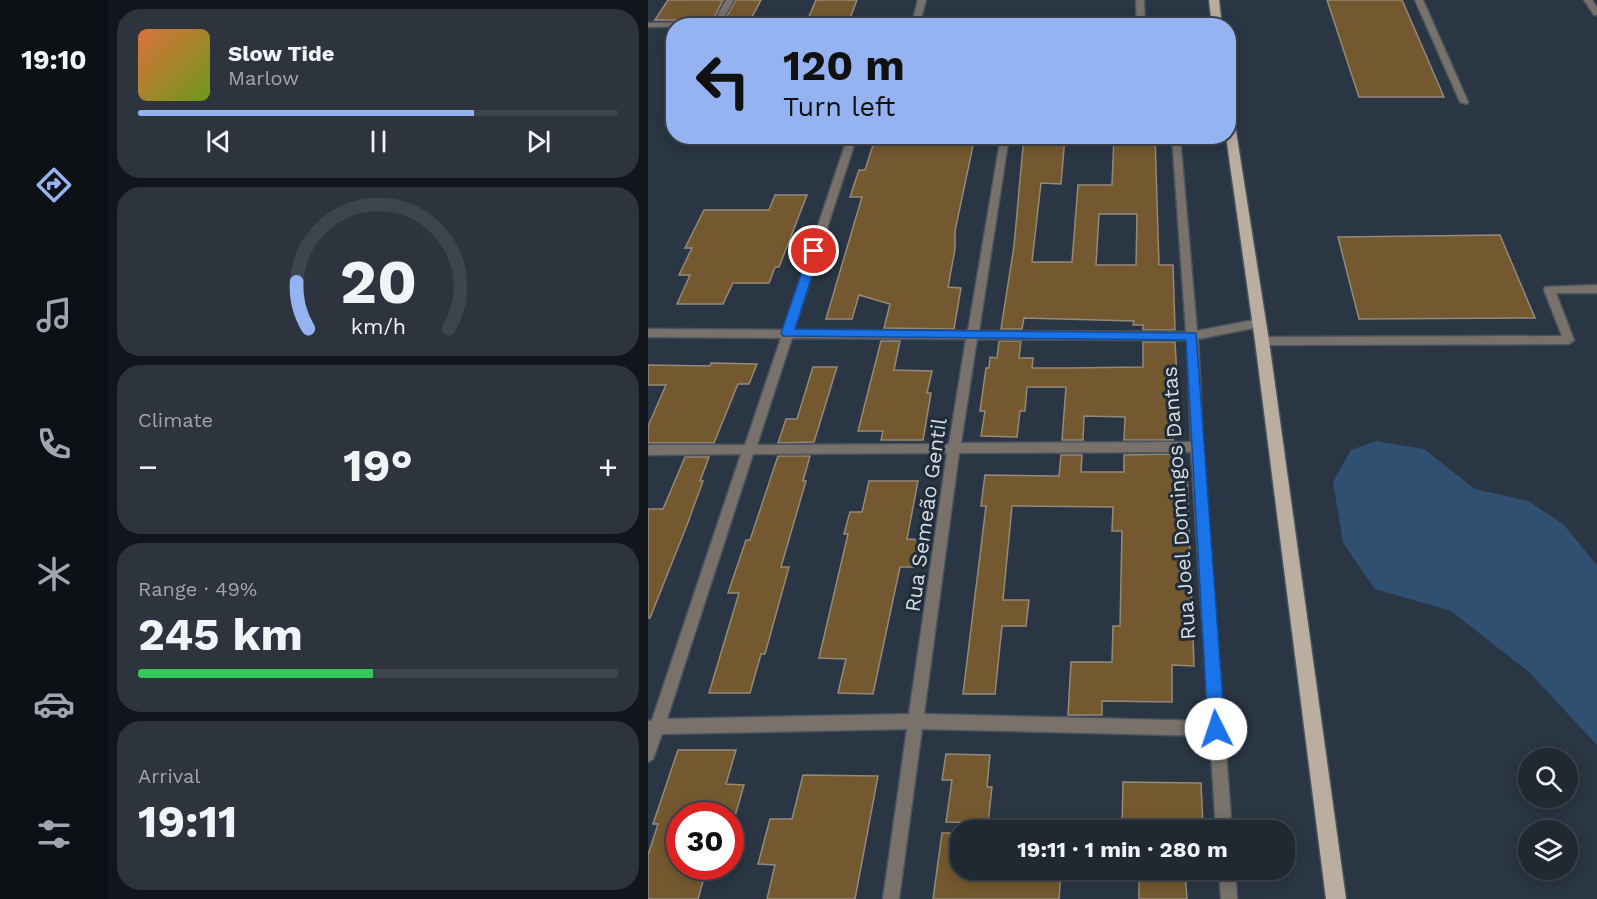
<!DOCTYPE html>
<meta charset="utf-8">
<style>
body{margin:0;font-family:"Work Sans",sans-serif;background:#2d343e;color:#f1f3f6;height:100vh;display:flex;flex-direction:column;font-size:22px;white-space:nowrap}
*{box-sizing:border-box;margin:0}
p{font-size:20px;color:#a2a6ac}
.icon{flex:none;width:33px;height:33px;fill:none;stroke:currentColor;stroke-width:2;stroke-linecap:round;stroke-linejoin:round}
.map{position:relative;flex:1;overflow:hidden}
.panel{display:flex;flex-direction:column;gap:9px;padding:9px;background:#12161c;width:540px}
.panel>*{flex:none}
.top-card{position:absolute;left:18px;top:18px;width:570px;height:126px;border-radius:24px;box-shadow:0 3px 15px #0003,0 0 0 2px #3d444d;background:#95b2f1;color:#111;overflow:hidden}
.controls{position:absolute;left:870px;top:748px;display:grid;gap:12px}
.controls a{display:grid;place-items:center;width:60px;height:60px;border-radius:50%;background:#202832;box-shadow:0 3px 15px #0003,0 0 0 2px #3d444d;font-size:30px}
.speed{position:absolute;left:18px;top:802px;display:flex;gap:12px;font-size:30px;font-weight:700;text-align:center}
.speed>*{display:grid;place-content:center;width:78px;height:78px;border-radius:50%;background:#202832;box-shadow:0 3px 15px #0003,0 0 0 2px #3d444d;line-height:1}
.speed .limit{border:9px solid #d22;background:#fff;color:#111}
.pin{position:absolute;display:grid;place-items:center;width:51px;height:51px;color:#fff;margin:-26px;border:3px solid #fff;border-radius:50%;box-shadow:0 2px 6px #0007}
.me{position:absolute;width:66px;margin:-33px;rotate:356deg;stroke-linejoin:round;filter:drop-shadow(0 0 4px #0008)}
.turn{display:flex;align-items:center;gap:21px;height:126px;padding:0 18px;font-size:27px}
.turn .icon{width:78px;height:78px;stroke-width:2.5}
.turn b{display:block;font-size:42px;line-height:51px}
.big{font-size:45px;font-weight:700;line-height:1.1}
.panel .widget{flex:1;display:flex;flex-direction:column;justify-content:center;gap:9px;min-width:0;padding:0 21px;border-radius:24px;background:#2d343e}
.panel .dial{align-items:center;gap:0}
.dial svg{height:156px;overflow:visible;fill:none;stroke:#3d444d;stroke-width:7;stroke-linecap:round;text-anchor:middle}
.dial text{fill:#f1f3f6;stroke:none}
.song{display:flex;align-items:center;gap:18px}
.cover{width:72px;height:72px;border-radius:9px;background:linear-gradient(135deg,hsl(20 70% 55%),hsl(80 70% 35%))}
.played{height:6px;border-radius:3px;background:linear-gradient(90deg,#95b2f1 70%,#3d444d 70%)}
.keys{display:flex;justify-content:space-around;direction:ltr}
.heat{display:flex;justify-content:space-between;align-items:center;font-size:33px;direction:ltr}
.charge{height:9px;border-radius:4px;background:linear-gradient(90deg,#34c759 49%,#3d444d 0)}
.trip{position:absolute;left:302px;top:820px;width:345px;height:60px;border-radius:24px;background:#202832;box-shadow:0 3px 15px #0003,0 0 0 2px #3d444d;font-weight:700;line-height:60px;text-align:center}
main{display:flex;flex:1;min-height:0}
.tab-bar{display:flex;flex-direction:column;width:108px;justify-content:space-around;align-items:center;background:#0d1014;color:#a2a6ac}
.tab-bar .icon{width:42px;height:42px}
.tab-bar .on{color:#95b2f1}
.tab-bar b{font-size:27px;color:#f1f3f6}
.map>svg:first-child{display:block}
</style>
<main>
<nav class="tab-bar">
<b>19:10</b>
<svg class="icon on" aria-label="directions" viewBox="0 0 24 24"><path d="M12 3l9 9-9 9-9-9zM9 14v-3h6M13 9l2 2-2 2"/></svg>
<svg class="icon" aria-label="music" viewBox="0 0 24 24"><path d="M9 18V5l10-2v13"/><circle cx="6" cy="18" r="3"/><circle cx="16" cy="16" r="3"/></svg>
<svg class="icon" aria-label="phone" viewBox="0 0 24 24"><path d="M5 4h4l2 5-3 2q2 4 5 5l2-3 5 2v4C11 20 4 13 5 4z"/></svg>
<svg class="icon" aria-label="climate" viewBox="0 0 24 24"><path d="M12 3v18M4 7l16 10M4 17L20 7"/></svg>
<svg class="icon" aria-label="car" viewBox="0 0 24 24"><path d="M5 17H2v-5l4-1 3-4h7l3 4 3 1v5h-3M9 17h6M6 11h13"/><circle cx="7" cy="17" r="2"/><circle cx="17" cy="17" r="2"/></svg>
<svg class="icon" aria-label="filters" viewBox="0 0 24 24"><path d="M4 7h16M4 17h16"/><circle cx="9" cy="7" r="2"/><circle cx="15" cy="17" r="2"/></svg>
</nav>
<section class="panel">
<div class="widget">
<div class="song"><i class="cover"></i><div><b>Slow Tide</b><p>Marlow</p></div></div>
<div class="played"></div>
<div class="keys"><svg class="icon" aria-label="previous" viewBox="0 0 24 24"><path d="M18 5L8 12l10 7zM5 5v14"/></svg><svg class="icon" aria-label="pause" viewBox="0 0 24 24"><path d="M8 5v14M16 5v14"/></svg><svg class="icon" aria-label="next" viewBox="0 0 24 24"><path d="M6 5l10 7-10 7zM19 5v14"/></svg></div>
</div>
<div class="widget dial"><svg viewBox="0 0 100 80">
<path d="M14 69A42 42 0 1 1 86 69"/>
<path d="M14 69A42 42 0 0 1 8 45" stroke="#95b2f1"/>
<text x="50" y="56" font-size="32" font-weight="700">20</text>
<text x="50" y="72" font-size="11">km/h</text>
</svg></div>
<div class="widget"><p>Climate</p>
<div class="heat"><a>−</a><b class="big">19°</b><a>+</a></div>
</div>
<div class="widget"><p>Range · 49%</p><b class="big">245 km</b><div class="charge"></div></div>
<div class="widget"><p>Arrival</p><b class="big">19:11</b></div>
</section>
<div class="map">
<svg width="949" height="899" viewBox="0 0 949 899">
<rect width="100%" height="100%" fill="#2a3643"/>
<polygon fill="#305072" points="728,441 776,449 827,489 880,501 915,524 949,565 949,745 881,672 803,611 727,589 695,543 685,482 703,450"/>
<g fill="#74582f" stroke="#958979" stroke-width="1.5" fill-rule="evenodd">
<polygon points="20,0 75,0 65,20 7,20"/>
<polygon points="88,0 113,0 103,19 77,19"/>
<polygon points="168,0 209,0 201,21 159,21"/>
<polygon points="679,0 754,0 796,97 711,97"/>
<polygon points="231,136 327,136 307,231 307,249 300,287 313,288 306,329 236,328 242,304 211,295 204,319 178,319 214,197 202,197 211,170 217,170 226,142 229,142"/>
<path d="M376 136H417L413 184 393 183 384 262H424L430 185H464L466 136H507L511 265H525L527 330H495V325H485L486 321 376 318 374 329H353L366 246ZM451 214H489L488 265H448Z"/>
<polygon points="127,195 159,195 131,267 127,267 121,283 85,283 75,304 29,304 42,275 31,275 44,248 37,248 56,210 121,210"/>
<polygon points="852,235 887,318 711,319 690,237"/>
<polygon points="233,341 252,341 246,370 284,371 279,393 283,393 275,440 233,440 235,431 210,431"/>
<polygon points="351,341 373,341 371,358 385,358 384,368 422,368 495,367 495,342 527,342 531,413 525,413 525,440 476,440 477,417 436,416 435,440 414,440 418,387 379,387 377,411 372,411 369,437 333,436 337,411 332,411 338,368 341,368 342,357 349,358"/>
<polygon points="63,363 109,364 101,384 90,384 66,443 0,443 0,426 18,385 0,385 0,365 62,366"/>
<polygon points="165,367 189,367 166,442 130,443 138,419 149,419"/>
<polygon points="526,454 526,471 539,471 546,666 524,665 524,702 454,701 454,715 420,715 423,662 464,662 465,626 472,626 474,531 464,531 465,507 364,506 355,600 381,600 378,626 354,626 347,694 315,694 338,506 333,506 337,475 411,476 413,455 434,455 433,472 476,472 476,455"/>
<polygon points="130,456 162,456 155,481 158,481 133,567 141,567 117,654 113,654 102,693 61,693 91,593 80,593 98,540 102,540"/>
<polygon points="37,457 61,457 52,481 55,481 39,525 2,618 0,618 0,509 15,509"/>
<polygon points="221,481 270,481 259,539 275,540 270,567 252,567 225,694 190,693 198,659 171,658 200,534 196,534 202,512 214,512"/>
<polygon points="30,750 88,750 78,784 96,785 87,816 32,816 32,867 59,867 50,899 0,899 0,855 10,824 5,824"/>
<polygon points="298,754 342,755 339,787 344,787 340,823 298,822 304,780 294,780"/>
<polygon points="155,775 230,776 207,899 119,899 127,865 110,864 122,819 144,819"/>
<polygon points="475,782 553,783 555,828 474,827"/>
<polygon points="294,833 312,833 312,870 413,870 411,899 285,899"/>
<polygon points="491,870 537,870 539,899 491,899"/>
</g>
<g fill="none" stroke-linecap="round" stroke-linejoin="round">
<defs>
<polygon id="service" points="767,0 775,0 820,102 819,104 812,102"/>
<g id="minor">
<polygon points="78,0 86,0 71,26 0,27 0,23 66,22"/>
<polygon points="270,0 278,0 271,26 263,26"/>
<polygon points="488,0 496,0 497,26 489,26"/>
<polygon points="936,0 944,0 949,8 949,15 946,15"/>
<polygon points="23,103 26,103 26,113 22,111"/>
<path d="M200 136H209L146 330 320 331 353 136H361L331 331 538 332 524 136H532L549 331 611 319 616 323 611 327 550 339 555 447 584 831H568L562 736 274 729 251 899H235L259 729 14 734 5 759 0 762V721L4 720 93 454 0 455V445H97L133 338 0 337V329L135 330ZM144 338 318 339 301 444 109 445ZM329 339 539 340 543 442 313 443ZM543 452 561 721 276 714 311 453ZM299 453 261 714 19 719 105 454Z"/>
<polygon points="949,285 949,293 908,293 926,340 921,344 614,345 609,341 614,337 914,336 896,290 897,287"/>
<polygon points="571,870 587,870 589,899 573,899"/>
</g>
<g id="primary">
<polygon points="561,0 571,0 574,26 564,26"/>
<polygon points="580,109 585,112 621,341 698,899 678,899 607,341 578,136 580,136"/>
</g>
</defs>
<use href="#service" stroke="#495460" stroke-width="3"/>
<use href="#minor" stroke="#495460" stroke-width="3"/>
<use href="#primary" stroke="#495460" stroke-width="3"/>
<use href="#service" fill="#78726b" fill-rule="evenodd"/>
<use href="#minor" fill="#78726b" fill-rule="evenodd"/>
<use href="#primary" fill="#baaea0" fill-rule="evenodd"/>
</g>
<polygon fill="#1a73e8" stroke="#114b97" stroke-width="1.5" points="166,248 172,251 147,329 548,333 577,729 574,735 568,737 562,735 560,729 538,340 135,336 133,333 161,251"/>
<g text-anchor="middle" stroke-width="6" stroke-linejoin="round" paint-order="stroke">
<g font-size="21" fill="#d5dde5" stroke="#202c38">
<text transform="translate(531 503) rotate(-94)" y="7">Rua Joel Domingos Dantas</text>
<text transform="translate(278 515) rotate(-82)" y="7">Rua Semeão Gentil</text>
</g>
</g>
</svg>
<div class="controls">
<a><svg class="icon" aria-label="search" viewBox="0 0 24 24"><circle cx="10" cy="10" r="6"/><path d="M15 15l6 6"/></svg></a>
<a><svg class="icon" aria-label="layers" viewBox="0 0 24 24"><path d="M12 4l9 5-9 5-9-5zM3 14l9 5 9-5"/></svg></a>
</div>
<div class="speed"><div class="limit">30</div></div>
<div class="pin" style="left:166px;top:251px;background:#d93025"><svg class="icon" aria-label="arrive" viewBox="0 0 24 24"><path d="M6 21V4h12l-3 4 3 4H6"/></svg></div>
<svg class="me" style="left:568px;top:729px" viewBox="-20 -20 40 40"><circle r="19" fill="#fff"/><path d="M0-13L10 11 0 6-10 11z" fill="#1a73e8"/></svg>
<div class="trip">19:11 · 1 min · 280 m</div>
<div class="top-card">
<div class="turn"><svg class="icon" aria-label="left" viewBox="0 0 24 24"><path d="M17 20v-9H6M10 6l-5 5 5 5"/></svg><div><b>120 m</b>Turn left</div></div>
</div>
</div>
</main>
